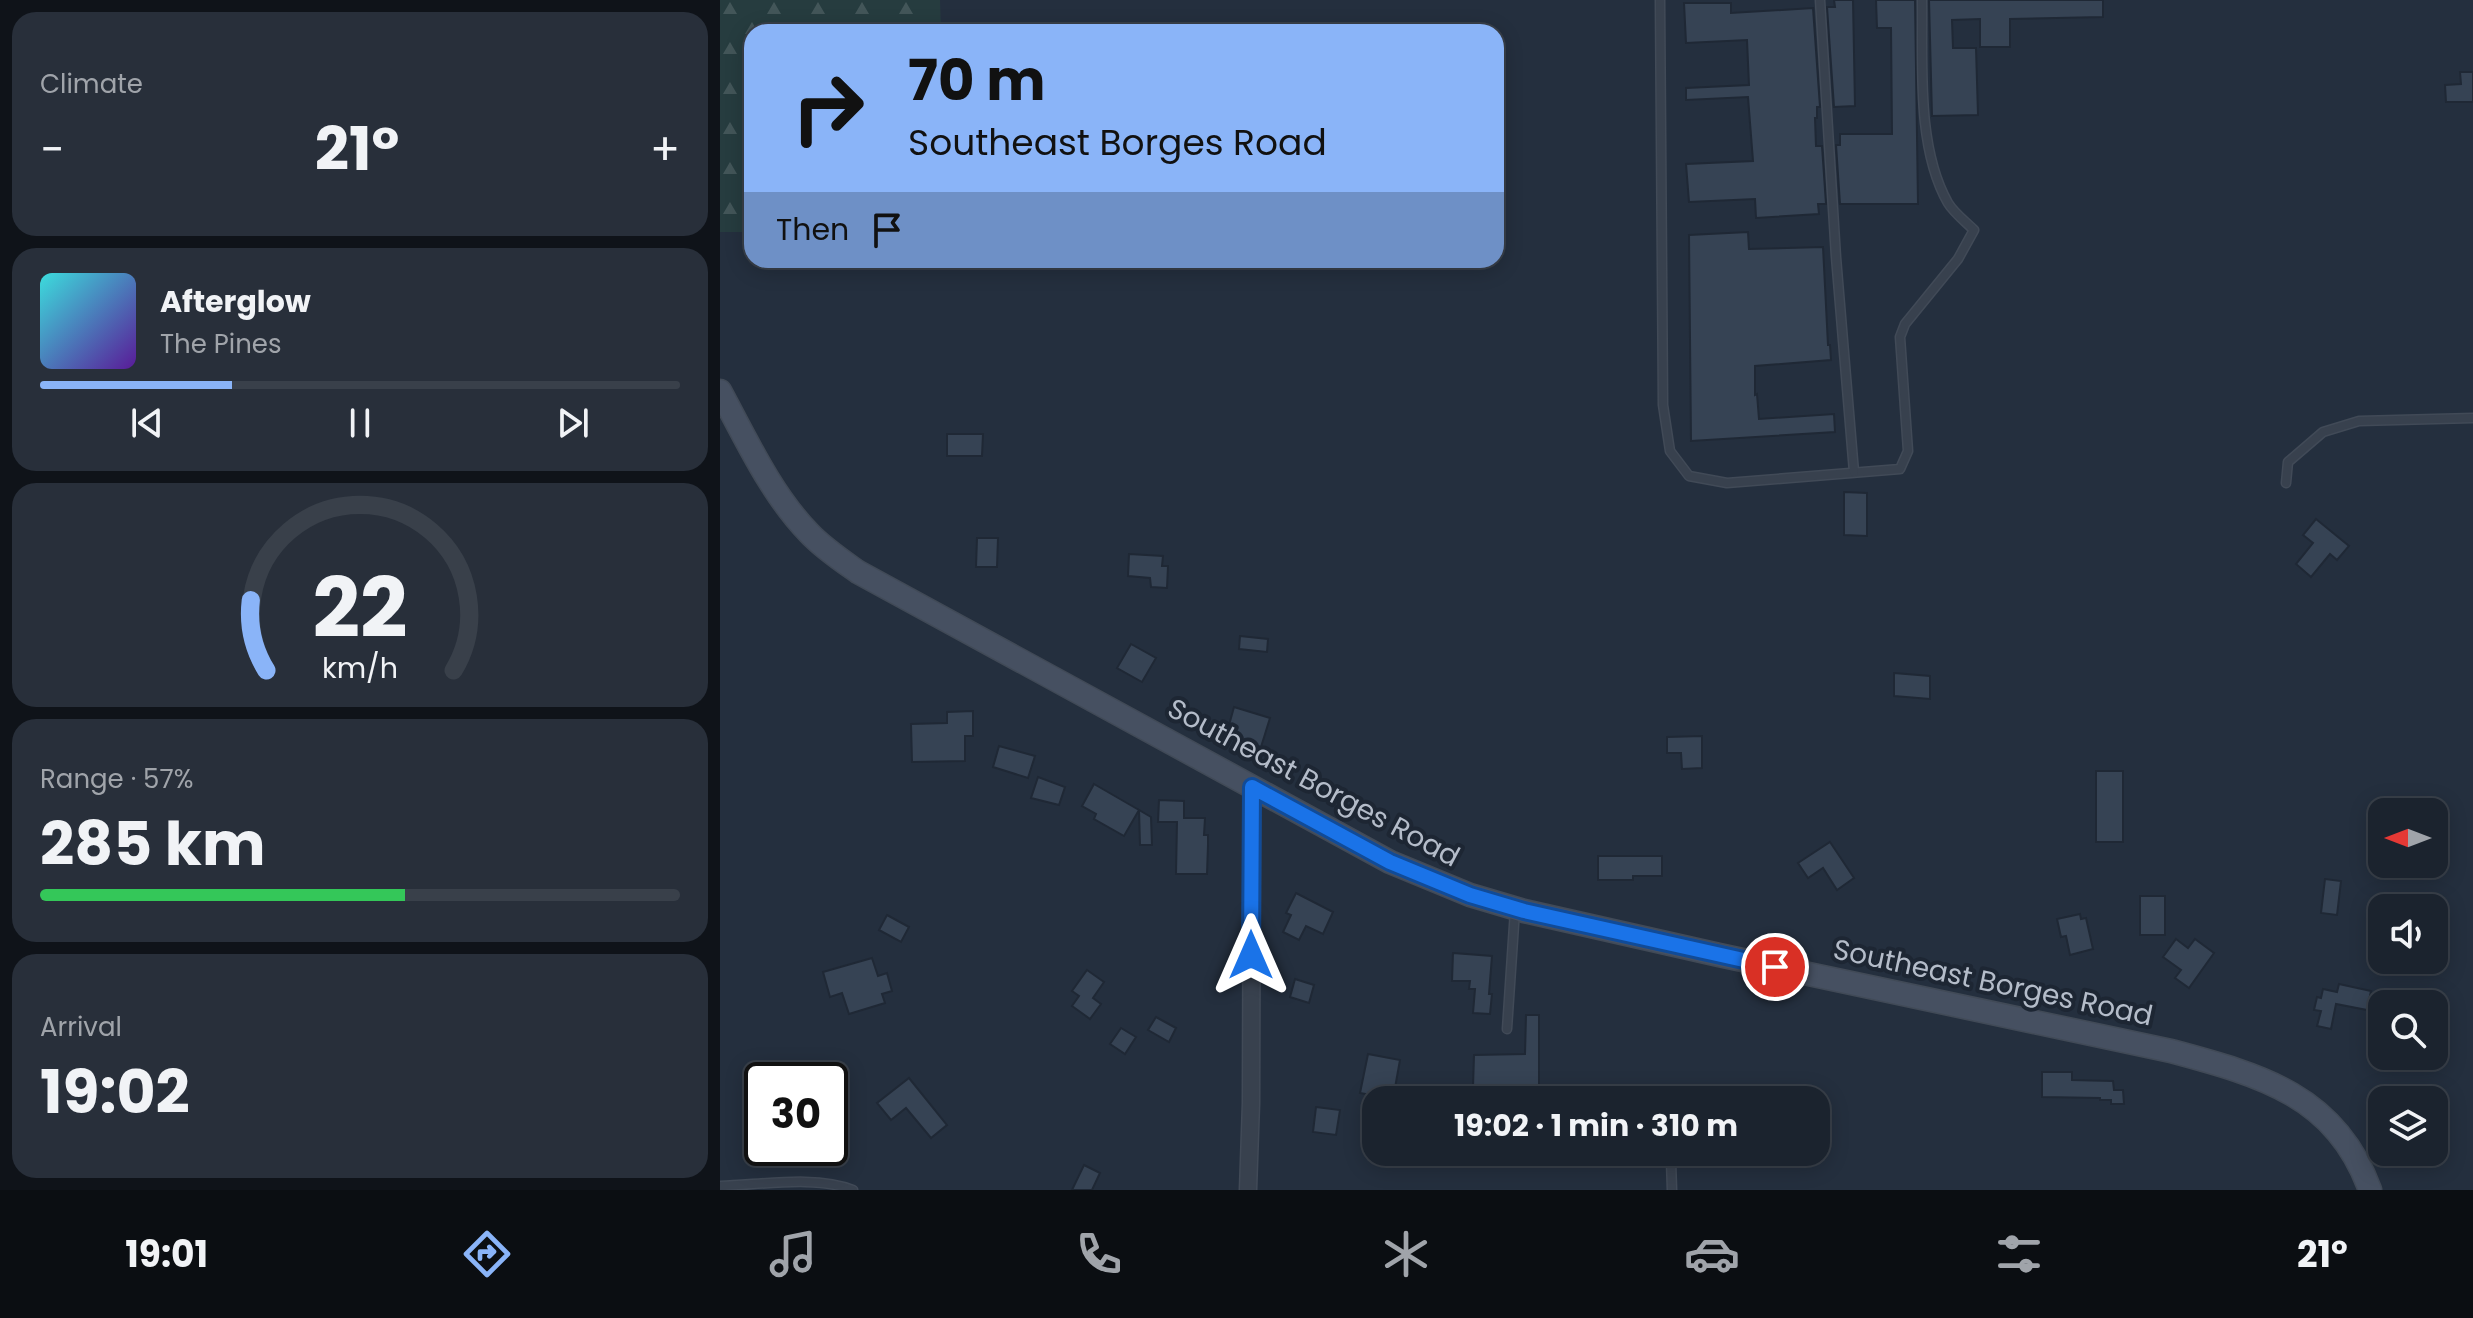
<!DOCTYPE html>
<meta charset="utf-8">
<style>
body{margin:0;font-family:Poppins,sans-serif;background:#282f3a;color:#f1f3f6;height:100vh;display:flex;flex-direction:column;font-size:30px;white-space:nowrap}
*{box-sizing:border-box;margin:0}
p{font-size:26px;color:#a0a4aa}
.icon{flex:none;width:44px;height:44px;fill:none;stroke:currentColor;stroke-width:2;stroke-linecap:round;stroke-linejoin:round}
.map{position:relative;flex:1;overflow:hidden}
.details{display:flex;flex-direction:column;gap:12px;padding:12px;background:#0f1319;width:720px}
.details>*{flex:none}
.banner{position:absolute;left:24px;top:24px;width:760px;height:244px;border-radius:24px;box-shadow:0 4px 20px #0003,0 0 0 2px #39404a;background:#8ab4f8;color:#111;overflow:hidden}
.needle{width:52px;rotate:270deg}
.controls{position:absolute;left:1648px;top:798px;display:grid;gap:16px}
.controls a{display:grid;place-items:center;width:80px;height:80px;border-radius:16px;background:#1b232e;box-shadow:0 4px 20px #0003,0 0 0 2px #39404a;font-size:40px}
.speed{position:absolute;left:24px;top:1062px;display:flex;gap:16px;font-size:40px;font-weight:700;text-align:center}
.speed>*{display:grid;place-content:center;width:104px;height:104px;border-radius:50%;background:#1b232e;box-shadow:0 4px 20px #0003,0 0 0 2px #39404a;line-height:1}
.speed .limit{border:4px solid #111;border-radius:12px;background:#fff;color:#111}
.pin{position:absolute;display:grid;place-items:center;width:68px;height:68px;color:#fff;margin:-34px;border:4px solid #fff;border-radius:50%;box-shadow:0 2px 8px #0007}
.me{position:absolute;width:88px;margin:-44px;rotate:0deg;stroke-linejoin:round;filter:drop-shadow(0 0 6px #0008)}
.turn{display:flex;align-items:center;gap:28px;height:168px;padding:0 32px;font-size:36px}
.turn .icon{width:104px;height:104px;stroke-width:2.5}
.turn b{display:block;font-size:56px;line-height:68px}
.then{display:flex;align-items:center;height:76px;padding:0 32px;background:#0003;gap:16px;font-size:30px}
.big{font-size:60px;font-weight:700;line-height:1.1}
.details .widget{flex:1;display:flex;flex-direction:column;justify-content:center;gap:12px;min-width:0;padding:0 28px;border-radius:24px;background:#282f3a}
.details .dial{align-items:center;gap:0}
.dial svg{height:208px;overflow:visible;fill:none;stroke:#39404a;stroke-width:7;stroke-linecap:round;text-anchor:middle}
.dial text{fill:#f1f3f6;stroke:none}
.song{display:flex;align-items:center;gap:24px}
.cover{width:96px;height:96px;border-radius:12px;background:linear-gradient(135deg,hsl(180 70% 55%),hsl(270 70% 35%))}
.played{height:8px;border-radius:4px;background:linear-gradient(90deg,#8ab4f8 30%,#39404a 30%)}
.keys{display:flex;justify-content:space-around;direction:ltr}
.heat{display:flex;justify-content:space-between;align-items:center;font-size:44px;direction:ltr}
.charge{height:12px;border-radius:6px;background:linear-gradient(90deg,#34c759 57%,#39404a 0)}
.trip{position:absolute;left:642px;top:1086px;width:468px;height:80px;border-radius:24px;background:#1b232e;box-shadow:0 4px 20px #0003,0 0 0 2px #39404a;font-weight:700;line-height:80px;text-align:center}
.tabs{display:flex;height:128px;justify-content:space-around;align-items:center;background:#0b0e12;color:#a0a4aa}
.tabs .icon{width:56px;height:56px}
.tabs .active{color:#8ab4f8}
.tabs b{font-size:36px;color:#f1f3f6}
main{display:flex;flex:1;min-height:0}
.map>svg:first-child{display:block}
</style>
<main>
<section class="details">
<div class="widget"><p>Climate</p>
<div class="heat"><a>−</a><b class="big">21°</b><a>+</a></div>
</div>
<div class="widget">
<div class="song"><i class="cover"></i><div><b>Afterglow</b><p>The Pines</p></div></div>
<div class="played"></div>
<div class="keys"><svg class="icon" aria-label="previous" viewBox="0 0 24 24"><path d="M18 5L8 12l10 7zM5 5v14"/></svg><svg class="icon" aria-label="pause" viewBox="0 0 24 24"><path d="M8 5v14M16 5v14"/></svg><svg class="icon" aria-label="next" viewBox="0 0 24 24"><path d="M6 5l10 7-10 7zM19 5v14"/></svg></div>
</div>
<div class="widget dial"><svg viewBox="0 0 100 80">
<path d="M14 69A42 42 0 1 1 86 69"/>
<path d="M14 69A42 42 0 0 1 8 42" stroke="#8ab4f8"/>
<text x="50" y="56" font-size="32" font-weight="700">22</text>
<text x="50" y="72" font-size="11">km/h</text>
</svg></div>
<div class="widget"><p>Range · 57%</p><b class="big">285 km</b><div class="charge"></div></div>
<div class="widget"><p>Arrival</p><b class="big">19:02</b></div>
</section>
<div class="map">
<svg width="1753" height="1190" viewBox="0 0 1753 1190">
<defs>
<pattern id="forest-firs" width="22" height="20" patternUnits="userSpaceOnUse" patternTransform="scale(2)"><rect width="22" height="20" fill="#263c3f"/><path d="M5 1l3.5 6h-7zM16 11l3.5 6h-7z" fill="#435659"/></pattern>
</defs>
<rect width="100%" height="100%" fill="#242f3e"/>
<polygon fill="url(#forest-firs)" points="0,0 220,0 221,32 32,32 32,232 0,232"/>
<g fill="#364354" stroke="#1f2835" stroke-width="2">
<polygon points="1114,0 1133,0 1135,106 1114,107 1107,7 1115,7"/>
<polygon points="1156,0 1195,0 1198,204 1120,204 1116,145 1120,145 1120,134 1172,134 1171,28 1157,28"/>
<polygon points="1209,0 1383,0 1383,17 1290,19 1290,47 1260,47 1260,19 1232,20 1233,48 1256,48 1258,115 1212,116"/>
<polygon points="964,3 1011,3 1011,13 1093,8 1100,107 1097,107 1097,118 1095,118 1096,146 1102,146 1106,204 1098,204 1099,214 1036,218 1035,199 969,202 966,164 1033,161 1028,97 966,100 966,88 1029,85 1027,40 966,43"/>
<polygon points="1740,72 1753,72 1753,102 1726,102 1725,85 1741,84"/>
<polygon points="1028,232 1029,249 1103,247 1108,345 1110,345 1111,360 1035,366 1035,395 1037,394 1039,419 1114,414 1115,432 971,441 969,235"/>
<polygon points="227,434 263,434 262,456 227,456"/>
<polygon points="1124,492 1147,493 1147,536 1124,535"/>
<polygon points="1596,519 1629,546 1617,560 1610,554 1591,577 1576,564 1593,543 1583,535"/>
<polygon points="257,538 278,538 277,567 256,567"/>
<polygon points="409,554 443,556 442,566 448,566 447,588 431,587 430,578 408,576"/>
<polygon points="520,636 548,639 547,652 519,649"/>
<polygon points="411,644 436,658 422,682 397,668"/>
<polygon points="1174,673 1210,676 1210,699 1174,696"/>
<polygon points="514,707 550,718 541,747 506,736"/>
<polygon points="253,711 253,736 245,736 245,761 192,762 191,724 227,723 227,712"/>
<polygon points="982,736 982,768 962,769 961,753 947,753 947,737"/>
<polygon points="279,746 315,756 308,778 273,767"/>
<rect x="1376" y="771" width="27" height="71"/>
<polygon points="318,777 345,787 339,805 311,798"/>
<polygon points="374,784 419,810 404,836 374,819 376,814 362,806"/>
<polygon points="439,800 464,801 464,818 485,818 484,835 488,835 488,845 487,874 456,874 457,822 438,822"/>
<polygon points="419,810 431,817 432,845 420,845"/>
<polygon points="1110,842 1134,878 1117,890 1103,868 1088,878 1078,863"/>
<polygon points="878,856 942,856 942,876 913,876 913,880 878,880"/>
<polygon points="1605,879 1621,881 1617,915 1601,913"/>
<polygon points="576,893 613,912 603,934 586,926 579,940 563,932 571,915 566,913"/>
<rect x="1420" y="896" width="25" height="39"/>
<polygon points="1360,914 1361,919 1366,918 1373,949 1350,955 1346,936 1341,937 1337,919"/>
<polygon points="167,915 189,927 181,942 159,930"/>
<polygon points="1456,939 1468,948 1475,939 1494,953 1469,988 1455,978 1461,970 1443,957"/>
<polygon points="733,953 772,956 769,994 772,994 770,1014 753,1013 755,989 749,989 750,981 732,981"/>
<polygon points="152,958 158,976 167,973 172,991 162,994 165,1003 129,1014 122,993 110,997 103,972"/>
<polygon points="367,970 384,982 373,998 381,1004 370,1019 352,1006 359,996 352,991"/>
<polygon points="575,979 594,985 589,1003 570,997"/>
<polygon points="1619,984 1651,991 1647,1010 1616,1004 1611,1029 1597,1026 1601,1011 1594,1010 1597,997 1601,998 1603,989 1617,992"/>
<polygon points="806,1015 819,1015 819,1089 753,1087 754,1055 805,1054"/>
<polygon points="436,1017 456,1028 449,1042 428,1030"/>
<polygon points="401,1028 416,1037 405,1054 390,1044"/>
<polygon points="648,1054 680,1060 673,1099 640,1093"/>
<polygon points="1322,1072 1352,1072 1352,1080 1393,1081 1394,1090 1403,1090 1404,1104 1391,1104 1391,1100 1380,1100 1380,1098 1322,1097"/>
<polygon points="189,1078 227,1125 211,1138 186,1108 171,1120 157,1103"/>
<polygon points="596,1107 620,1110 616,1135 593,1132"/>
<polygon points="364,1165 380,1173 372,1190 352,1190"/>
</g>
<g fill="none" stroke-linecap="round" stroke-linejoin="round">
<defs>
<g id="lane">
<path d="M940 0 943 405 950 451 969 476 1007 483 1180 469 1188 451 1180 337 1185 324 1238 259 1254 230C1246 222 1234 213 1228 203 1196 147 1203 63 1202 0"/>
<polyline points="1100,0 1116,257 1134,472"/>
<polyline points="1566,483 1568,462 1603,432 1639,421 1753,418"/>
<polyline points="787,1029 795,910"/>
<polyline points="951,1160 952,1190"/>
<path d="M0 1186C40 1185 96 1175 133 1190"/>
</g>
<polyline id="street" points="528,1190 531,1103 532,787"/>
<path id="secondary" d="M0 391C26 439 51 494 89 533 103 548 121 560 138 572L670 862 750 895 804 911 999 955 1451 1051C1540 1075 1616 1095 1650 1190"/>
</defs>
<use href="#lane" stroke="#414a57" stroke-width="11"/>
<use href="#street" stroke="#414a57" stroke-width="19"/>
<use href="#secondary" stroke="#414a57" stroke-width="25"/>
<use href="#lane" stroke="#38414e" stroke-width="8"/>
<use href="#street" stroke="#38414e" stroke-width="16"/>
<use href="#secondary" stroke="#465061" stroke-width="22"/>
</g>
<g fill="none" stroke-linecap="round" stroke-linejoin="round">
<defs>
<polyline id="route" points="531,955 532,787 670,862 750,895 804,911 1055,967"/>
</defs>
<use href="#route" stroke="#114b97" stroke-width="20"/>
<use href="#route" stroke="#1a73e8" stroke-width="14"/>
</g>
<g text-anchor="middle" stroke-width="8" stroke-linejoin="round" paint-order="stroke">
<g font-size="28" fill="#b4bcc9" stroke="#1d2633">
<text transform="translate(594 782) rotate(28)" y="10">Southeast Borges Road</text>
<text transform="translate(1273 982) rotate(12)" y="10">Southeast Borges Road</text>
</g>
</g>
</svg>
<div class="controls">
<a><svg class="needle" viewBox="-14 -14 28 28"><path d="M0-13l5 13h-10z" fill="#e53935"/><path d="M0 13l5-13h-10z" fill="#a0a4aa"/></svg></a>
<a><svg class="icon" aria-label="sound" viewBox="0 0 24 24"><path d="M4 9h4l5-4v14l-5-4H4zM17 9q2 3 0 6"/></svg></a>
<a><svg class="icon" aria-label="search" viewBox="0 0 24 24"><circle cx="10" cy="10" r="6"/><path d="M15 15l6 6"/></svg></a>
<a><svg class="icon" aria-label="layers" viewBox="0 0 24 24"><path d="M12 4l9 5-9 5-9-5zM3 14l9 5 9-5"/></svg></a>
</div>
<div class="speed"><div class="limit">30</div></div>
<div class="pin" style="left:1055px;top:967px;background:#d93025"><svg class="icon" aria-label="arrive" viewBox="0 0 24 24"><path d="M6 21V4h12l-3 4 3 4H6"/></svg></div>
<svg class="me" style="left:531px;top:955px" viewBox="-20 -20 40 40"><path d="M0-17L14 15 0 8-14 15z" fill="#1a73e8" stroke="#fff" stroke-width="4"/></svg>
<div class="trip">19:02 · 1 min · 310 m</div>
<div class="banner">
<div class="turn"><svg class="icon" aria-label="right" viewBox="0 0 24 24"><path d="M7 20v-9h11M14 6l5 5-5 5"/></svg><div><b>70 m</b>Southeast Borges Road</div></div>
<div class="then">Then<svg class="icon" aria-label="arrive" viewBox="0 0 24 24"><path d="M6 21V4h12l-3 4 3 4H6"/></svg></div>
</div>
</div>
</main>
<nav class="tabs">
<b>19:01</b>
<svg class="icon active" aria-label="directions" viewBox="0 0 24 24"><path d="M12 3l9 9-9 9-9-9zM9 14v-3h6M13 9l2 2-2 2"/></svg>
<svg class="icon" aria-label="music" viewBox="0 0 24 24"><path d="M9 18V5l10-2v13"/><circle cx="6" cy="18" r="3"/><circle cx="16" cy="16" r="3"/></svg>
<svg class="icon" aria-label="phone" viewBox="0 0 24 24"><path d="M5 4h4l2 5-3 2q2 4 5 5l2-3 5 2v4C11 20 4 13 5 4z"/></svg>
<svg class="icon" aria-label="climate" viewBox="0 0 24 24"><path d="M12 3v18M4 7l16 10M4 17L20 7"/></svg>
<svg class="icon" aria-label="car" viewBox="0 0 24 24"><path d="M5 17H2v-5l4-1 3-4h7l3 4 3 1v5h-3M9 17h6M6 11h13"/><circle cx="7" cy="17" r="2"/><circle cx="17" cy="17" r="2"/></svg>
<svg class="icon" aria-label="filters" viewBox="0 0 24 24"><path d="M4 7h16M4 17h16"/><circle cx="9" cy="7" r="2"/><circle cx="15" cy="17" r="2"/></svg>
<b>21°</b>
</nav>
